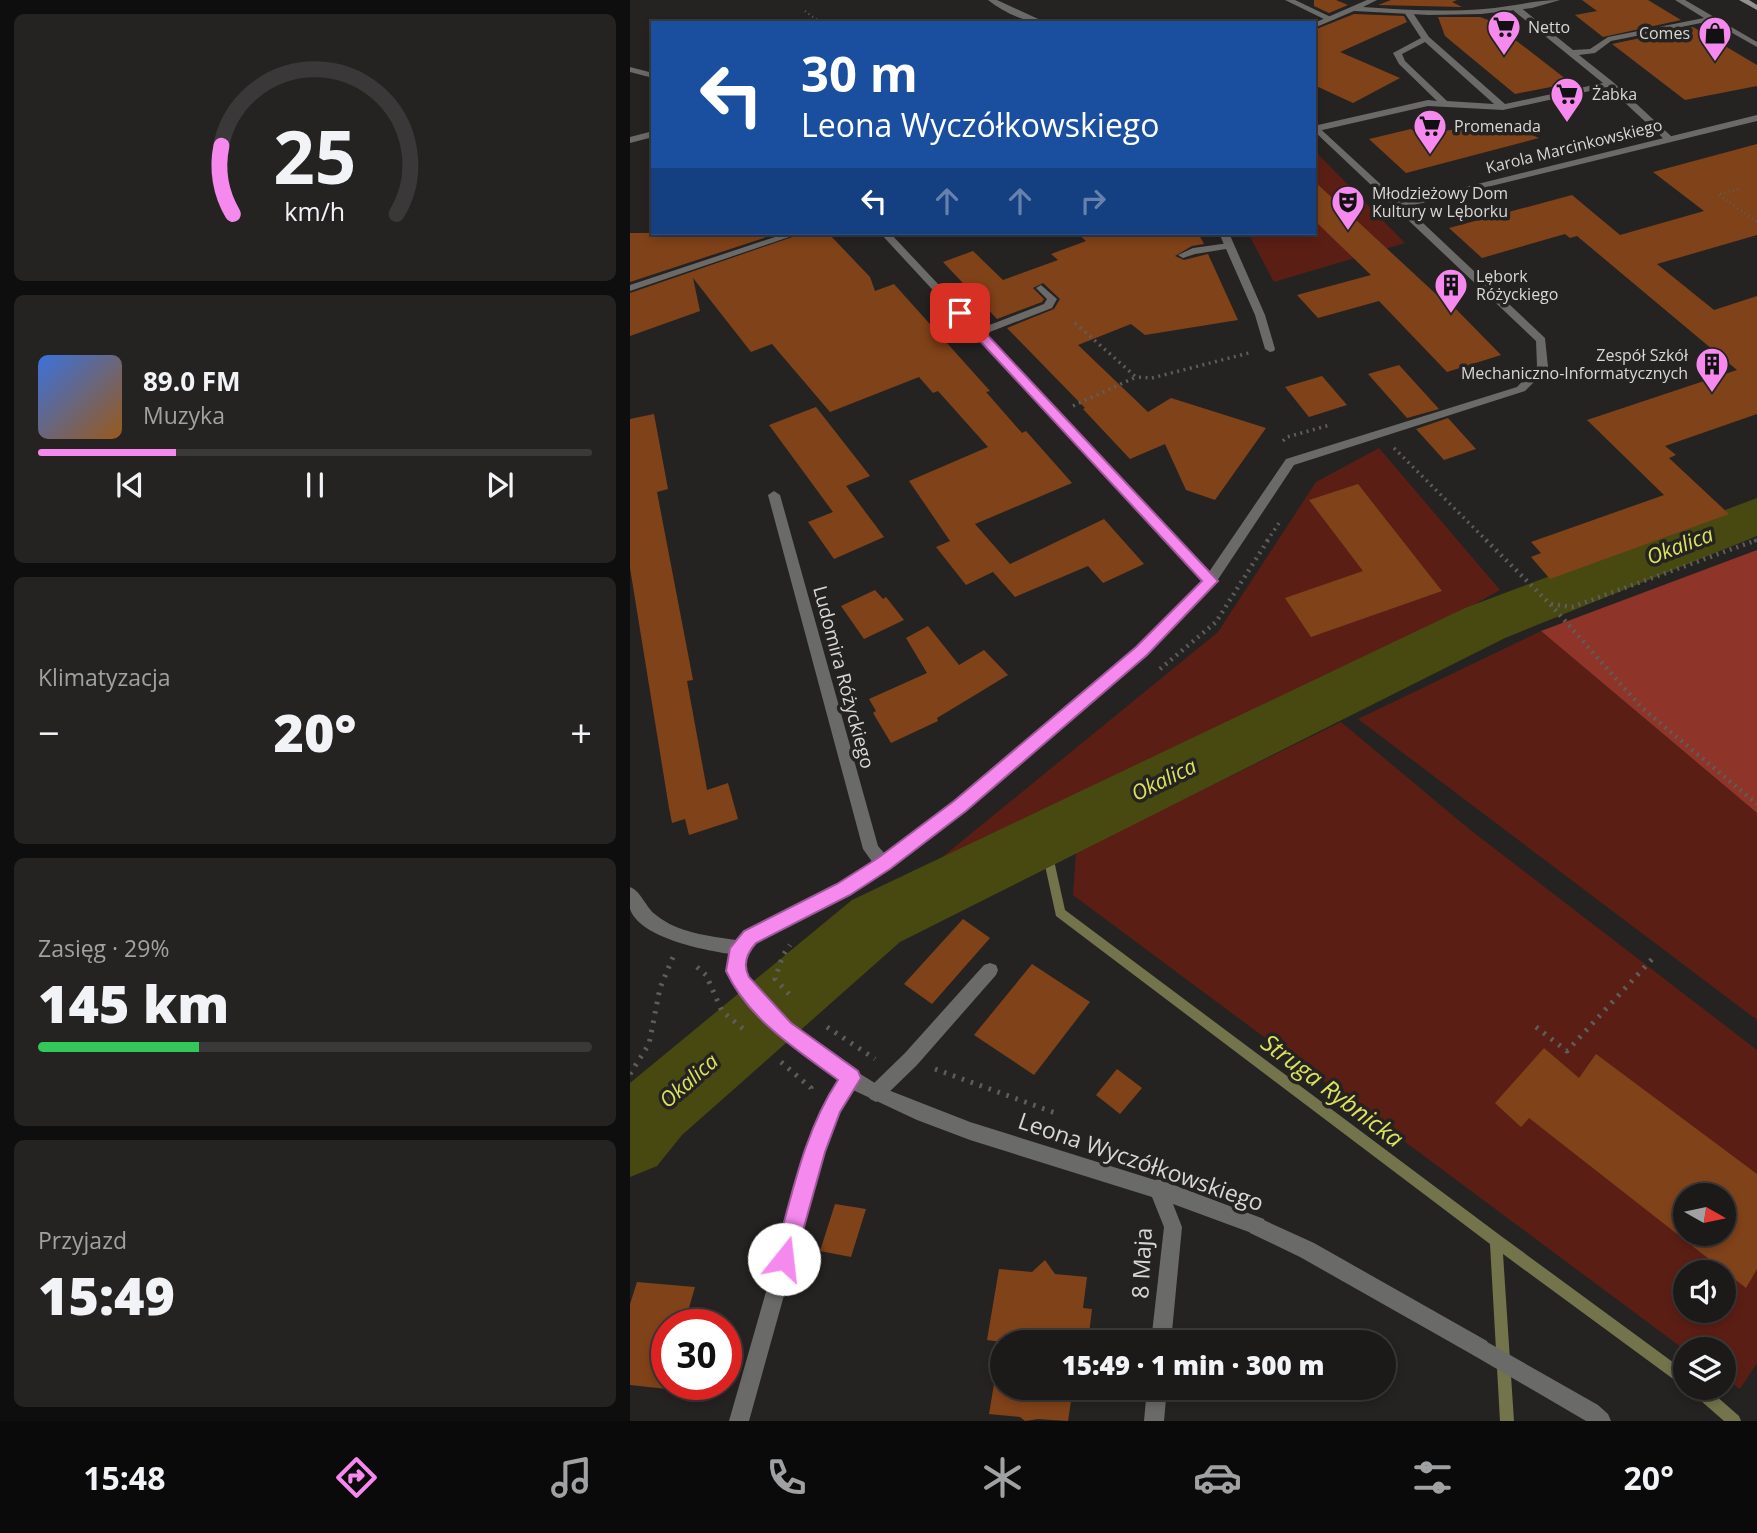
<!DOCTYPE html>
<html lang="pl">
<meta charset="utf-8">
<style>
body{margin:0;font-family:"Open Sans",sans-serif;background:#252322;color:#f1f3f6;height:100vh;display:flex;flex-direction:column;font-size:26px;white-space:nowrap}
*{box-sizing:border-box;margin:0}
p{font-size:23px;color:#a0a1a2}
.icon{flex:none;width:38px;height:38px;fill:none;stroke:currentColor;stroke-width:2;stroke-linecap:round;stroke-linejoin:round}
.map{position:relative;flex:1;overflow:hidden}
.panel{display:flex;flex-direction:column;gap:14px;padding:14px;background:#0f0e0e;width:630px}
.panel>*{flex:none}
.hud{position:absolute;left:21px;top:21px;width:665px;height:214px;border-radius:0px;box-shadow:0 4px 10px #0003,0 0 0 2px #3a3838;background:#1a4fa0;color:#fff;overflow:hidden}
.needle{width:46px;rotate:99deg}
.controls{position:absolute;left:1043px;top:1183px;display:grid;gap:14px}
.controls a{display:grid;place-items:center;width:63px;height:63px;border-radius:50%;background:#1c1a19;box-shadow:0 4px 10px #0003,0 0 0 2px #3a3838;font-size:35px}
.speed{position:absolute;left:21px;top:1309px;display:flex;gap:14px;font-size:35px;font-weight:700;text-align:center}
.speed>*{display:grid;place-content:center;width:91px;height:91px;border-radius:50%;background:#1c1a19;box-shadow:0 4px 10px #0003,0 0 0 2px #3a3838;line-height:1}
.speed .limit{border:10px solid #d22;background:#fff;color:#111}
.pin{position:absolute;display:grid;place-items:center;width:60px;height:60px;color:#fff;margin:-30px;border-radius:14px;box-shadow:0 4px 10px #0006}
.me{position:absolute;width:77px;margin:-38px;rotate:16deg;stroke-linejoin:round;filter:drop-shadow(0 0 5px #0008)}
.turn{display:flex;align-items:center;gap:24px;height:147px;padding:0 35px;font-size:32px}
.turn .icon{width:91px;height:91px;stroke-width:2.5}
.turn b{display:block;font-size:49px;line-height:60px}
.lanes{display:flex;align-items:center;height:66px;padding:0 35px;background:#0003;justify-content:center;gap:35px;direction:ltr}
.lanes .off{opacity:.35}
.big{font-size:52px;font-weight:800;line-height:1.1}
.panel .widget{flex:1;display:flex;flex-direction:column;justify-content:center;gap:10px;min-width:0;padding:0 24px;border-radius:10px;background:#252322}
.panel .dial{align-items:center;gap:0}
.dial svg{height:182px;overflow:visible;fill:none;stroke:#3a3838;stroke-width:7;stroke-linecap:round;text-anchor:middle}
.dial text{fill:#f1f3f6;stroke:none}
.song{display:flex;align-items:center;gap:21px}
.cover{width:84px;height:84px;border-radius:10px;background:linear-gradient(135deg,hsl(220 70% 55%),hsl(30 70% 35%))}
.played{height:7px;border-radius:4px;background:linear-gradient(90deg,#f689ee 25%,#3a3838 25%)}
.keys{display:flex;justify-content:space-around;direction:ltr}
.heat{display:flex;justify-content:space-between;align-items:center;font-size:38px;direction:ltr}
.charge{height:10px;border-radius:5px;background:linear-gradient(90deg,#34c759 29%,#3a3838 0)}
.trip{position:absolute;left:360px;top:1330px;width:406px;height:70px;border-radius:35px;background:#1c1a19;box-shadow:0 4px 10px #0003,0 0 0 2px #3a3838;font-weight:800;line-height:70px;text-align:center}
.tabs{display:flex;height:112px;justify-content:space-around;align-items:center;background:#0b0a0a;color:#a0a1a2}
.tabs .icon{width:49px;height:49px}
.tabs .current{color:#f689ee}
.tabs b{font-size:32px;color:#f1f3f6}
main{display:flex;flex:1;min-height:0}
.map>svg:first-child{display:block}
</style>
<main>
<section class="panel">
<div class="widget dial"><svg viewBox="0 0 100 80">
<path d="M14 69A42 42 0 1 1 86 69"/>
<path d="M14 69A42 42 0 0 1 9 39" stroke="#f689ee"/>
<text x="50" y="56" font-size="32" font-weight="700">25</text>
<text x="50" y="72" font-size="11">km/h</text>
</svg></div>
<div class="widget">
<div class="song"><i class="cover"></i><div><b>89.0 FM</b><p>Muzyka</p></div></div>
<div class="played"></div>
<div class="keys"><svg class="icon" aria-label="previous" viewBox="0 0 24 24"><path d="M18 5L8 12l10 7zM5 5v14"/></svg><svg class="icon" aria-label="pause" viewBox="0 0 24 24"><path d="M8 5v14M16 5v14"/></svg><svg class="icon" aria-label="next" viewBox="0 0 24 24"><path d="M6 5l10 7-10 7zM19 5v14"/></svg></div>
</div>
<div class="widget"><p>Klimatyzacja</p>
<div class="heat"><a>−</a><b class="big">20°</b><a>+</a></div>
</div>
<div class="widget"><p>Zasięg · 29%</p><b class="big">145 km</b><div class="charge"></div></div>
<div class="widget"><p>Przyjazd</p><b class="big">15:49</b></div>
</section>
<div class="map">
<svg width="1127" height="1421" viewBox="0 0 1127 1421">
<rect width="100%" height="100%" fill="#252321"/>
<g fill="#5b1e15" fill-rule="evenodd">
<polygon points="684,150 775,243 644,282 618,233 684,233"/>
<polygon points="749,448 870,590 760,652 283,887 288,877 588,632 686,482"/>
<polygon points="911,631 1127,813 1127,1020 728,719"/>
<path d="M711 722 839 829 1127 1050V1363L1110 1389 1094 1378V1349L1055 1350 443 895 446 852ZM1055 1195H1094V1234H1055ZM1055 1272H1094V1311H1055Z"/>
</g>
<polygon fill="#8f3428" points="1127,550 1127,813 911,631"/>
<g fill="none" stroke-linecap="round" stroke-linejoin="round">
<g fill="#73744c" fill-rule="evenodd">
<polygon points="414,834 418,835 419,838 435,910 871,1236 1055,1371 1055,1386 1050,1384 873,1254 884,1421 870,1421 860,1244 426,916 409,838 410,835"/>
<polygon points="1060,1388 1077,1388 1109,1416 1111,1421 1094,1421 1062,1393"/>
</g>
<polygon fill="#474911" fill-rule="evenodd" points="1127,498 1127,536 875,638 270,942 52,1135 27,1166 0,1177 0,1083 222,900 835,608"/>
</g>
<g fill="#804219" fill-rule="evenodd">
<polygon points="684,0 706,0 718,5 699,13 684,6"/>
<polygon points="761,0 827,0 822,2 832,7 748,5"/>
<polygon points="952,0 1018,0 1051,20 973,37 945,15 967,11"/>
<polygon points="724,14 774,16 777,22 710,52 770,78 723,103 684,85 684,30"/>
<polygon points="808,17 850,17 861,21 941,83 885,94 815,36"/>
<polygon points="1063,27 1127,65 1127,86 1055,100 982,44"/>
<polygon points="871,122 909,138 776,173 739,139 781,129 789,135"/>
<polygon points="1127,144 1127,235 1027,264 1084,310 1127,296 1127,414 1035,446 1046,455 1039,458 1099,514 920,579 901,557 911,553 901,542 1034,495 957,420 1107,370 947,236 940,238 935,234 852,258 819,228 942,195 990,235 1074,211 1023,172"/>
<polygon points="684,181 821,308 824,307 871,355 817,372 749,301 688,318 667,295 741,275 684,220"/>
<polygon points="0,233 149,233 0,282"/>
<polygon points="174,233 198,233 240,277 245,291 264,284 360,391 356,392 392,433 396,431 442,483 345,524 380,564 474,519 514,564 473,583 458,566 385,597 363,572 369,569 336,585 306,547 320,541 279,481 358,447 308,391 303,393 289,377 200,412 142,344 121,352 63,278 70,311 0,336 0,293"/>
<polygon points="447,233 568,233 574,244 562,246 545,256 554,260 578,254 608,320 515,335 501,324 448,345 518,412 541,398 636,428 585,500 556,490 535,444 500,459 453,409 455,408 377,328 424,309 430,299 413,283 403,288 414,299 412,302 367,319 313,262 343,251 373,280 428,260 421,254 456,241"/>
<polygon points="769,365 809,409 777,418 738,374"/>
<polygon points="692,376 717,405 679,417 655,387"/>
<polygon points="186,407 240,476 216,486 254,537 204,559 178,522 203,512 139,425"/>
<polygon points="24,414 38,489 27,492 63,680 57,681 77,790 98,783 108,819 59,835 55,819 42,823 39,808 0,568 0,419"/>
<polygon points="818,418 846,449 814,460 786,429"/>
<polygon points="728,484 812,591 681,637 655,598 733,571 679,500"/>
<polygon points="245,590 253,599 256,597 274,620 234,639 211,606"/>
<polygon points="298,626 329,665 354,650 378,675 307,718 308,721 261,743 243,713 246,711 239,699 297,673 276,638"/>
<polygon points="333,919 360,938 302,1004 274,984"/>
<polygon points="402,964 460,1002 404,1075 344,1035"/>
<path d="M914 1048 949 1078 966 1054 1127 1174V1269L1116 1288 899 1118 891 1127 865 1103ZM1055 1195H1094V1234H1055Z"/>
<polygon points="487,1069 512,1088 490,1114 466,1095"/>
<polygon points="205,1204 236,1209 221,1257 190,1251"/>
<polygon points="415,1260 425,1274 457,1277 453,1308 462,1309 458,1342 373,1342 373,1388 443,1388 438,1421 408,1419 395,1421 390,1417 359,1414 371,1342 357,1340 369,1269 402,1272"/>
<polygon points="7,1282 65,1287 54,1325 37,1325 37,1389 0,1385 0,1304"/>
</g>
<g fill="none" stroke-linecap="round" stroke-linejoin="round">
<g stroke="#5f5d5b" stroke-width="2.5" stroke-dasharray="1 3.5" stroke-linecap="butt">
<polyline points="175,11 191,23"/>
<polyline points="1090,194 1109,189"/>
<polyline points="1089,195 1127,222"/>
</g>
<g stroke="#5f5d5b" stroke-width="3.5" stroke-dasharray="2 4.5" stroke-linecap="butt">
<polyline points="445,323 506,377 522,378 619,353"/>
<polyline points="443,406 506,377"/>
<polyline points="653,441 657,437 700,425"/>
<polyline points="764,448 857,541"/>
<polyline points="637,541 649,523"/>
<polyline points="1124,541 1127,540"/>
</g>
<g stroke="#5f5d5b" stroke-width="4.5" stroke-dasharray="2 5" stroke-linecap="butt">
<polyline points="856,540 920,604 1011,707 1127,804"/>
<polyline points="921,604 942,607 1127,540"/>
<polyline points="530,669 586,622 638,540"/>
</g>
<g stroke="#5f5d5b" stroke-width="5" stroke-dasharray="2.5 7" stroke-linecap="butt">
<polyline points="67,967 76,975 92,1011 118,1033"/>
<polyline points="159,994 145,979 153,955 160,945"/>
<polyline points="197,1027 245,1059"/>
<polyline points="906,1027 937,1051 1024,957"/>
<polyline points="151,1062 181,1088 181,1092"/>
<polyline points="305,1069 428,1114"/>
<polyline points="0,1074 19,1044 30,988 43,957"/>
</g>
<g fill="#6a6a68" fill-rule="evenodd">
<polygon points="655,0 665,0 705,19 698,21"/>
<path d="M1045 0H1055L1127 42V47L1081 21 981 41 965 53 949 55 983 82 1041 136V140H1035L978 87 873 110 798 106 688 131 684 129 688 125 798 100 807 101 769 64 763 53 791 38 774 12 775 10H781L799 37 875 104 973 83 884 11V7H890L943 50 960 49 978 37 1074 18ZM795 42 864 104 817 101 775 61 772 54Z"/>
<polygon points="599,243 602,244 602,248 565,254 553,258 548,255 563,248"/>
<polygon points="411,285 427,299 422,308 352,335 344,335 344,331 414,304 417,299 406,288"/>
<polygon points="360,963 366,965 368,970 366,975 287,1065 252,1099 246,1102 240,1099 237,1093 240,1087 275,1053 354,965"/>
<polygon points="627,1217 684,1243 857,1341 860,1348 857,1355 850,1358 843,1355 670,1257 620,1233 618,1226 620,1219"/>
</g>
<polygon fill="#6a6a68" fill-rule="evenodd" points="850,1338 968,1405 978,1414 981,1421 956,1421 843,1355 840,1348 843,1341"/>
<g fill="#6a6a68" fill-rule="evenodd">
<path d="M358 0H367L417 23C397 23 374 13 358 0Z"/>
<path d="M737 0H747L733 7C773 10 814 12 854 9 879 7 905 0 930 0L902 8 851 14 799 15 724 11 684 28V23Z"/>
<polygon points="0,67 23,73 23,78 0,72"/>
<path d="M1127 115V121L776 207 915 338 918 367 917 369 895 391 664 465 585 584 516 655 335 810 259 869 219 895 126 942 117 951 115 971 137 1000 176 1035 219 1067 253 1088 340 1122 525 1180 528 1179 634 1219 636 1226 634 1233 627 1235 543 1204 552 1227 541 1342H521L534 1227 522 1197 340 1140 287 1120 223 1090 209 1111 194 1152 119 1421H99L176 1152 196 1100 209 1081C179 1060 106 1007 99 970 97 965 99 959 100 954 74 950 10 938 0 909 0 903 0 894 0 887 11 891 16 908 26 915 48 933 79 936 106 940L114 932 207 885 243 863 233 849 138 495 144 491 150 495 248 846 255 854 325 802 506 647 572 581 250 233H260L579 572 656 459 887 387 907 366 906 341 684 131V123L771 203Z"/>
<polygon points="23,131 23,137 0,143 0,137"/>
<polygon points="157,233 171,233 0,291 0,285"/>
<polygon points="589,233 599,233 635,315 645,349 644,351 640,352 635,349 625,315"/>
<polygon points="517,1388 537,1388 534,1421 514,1421"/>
</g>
<polygon fill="#929290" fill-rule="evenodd" points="1109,0 1119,0 1127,5 1127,10"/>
</g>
<path fill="#f689ee" stroke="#a0599b" stroke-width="2" d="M330 309 334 310 588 581 517 655 336 811 260 869 220 895 126 943C117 953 112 964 119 977L161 1023 228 1071 231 1078 210 1112 195 1152 165 1259 162 1267 154 1270 147 1267 144 1259C161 1200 173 1133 208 1080 167 1050 118 1019 96 971L100 948 114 931 207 884 248 858 324 801 506 647 572 581 326 315 324 313Z"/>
<defs>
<symbol id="supermarket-pin" viewBox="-11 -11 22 30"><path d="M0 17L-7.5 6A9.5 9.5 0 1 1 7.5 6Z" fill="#f689ee" stroke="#252321"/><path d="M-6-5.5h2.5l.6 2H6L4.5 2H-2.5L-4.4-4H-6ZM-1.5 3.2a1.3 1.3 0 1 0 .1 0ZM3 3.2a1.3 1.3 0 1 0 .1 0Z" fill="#111"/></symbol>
<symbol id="shop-pin" viewBox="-11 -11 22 30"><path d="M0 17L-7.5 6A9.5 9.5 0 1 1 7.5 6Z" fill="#f689ee" stroke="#252321"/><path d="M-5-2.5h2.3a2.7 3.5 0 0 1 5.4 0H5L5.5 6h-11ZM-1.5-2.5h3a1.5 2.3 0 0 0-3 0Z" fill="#111"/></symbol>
<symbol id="theatre-pin" viewBox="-11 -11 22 30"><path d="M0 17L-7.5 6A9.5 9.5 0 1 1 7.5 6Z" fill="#f689ee" stroke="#252321"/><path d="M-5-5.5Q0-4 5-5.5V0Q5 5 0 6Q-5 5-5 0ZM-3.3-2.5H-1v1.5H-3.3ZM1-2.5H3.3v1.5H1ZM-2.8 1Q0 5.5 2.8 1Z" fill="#111"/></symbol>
<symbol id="building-pin" viewBox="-11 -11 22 30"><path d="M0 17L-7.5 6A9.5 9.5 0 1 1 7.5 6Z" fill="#f689ee" stroke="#252321"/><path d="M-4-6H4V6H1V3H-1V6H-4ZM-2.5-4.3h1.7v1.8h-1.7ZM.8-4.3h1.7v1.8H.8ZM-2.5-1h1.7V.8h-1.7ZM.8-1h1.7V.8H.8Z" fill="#111"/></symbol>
</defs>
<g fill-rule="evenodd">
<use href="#supermarket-pin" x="855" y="8" width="38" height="52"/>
<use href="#shop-pin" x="1066" y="14" width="38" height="52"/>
<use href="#supermarket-pin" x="918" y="75" width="38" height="52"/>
<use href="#supermarket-pin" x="781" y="107" width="38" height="52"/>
<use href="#theatre-pin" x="699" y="183" width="38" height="52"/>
<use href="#building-pin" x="802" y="266" width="38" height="52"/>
<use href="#building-pin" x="1063" y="345" width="38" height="52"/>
</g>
<g text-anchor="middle" stroke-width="7" stroke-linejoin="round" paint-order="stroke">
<g font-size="16" fill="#d9d7d6" stroke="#252321" text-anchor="start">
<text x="898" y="33">Netto</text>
<text x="1060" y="39" text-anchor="end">Comes</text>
<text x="962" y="100">Żabka</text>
<text x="824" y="132">Promenada</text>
<text x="742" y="199">Młodzieżowy Dom<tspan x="742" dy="18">Kultury w Lęborku</tspan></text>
<text x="846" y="282">Lębork<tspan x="846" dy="18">Różyckiego</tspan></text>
<text x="1058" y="361" text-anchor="end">Zespół Szkół<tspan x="1058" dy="18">Mechaniczno-Informatycznych</tspan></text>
</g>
<g font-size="16" fill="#d9d7d6" stroke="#252321">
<text transform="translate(944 146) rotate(-14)" y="6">Karola Marcinkowskiego</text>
</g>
<g font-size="19" fill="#d9d7d6" stroke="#252321">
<text transform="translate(214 677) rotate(75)" y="7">Ludomira Różyckiego</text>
</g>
<g font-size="21" font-style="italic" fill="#dde25b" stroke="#252321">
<text transform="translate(1050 546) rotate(-21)" y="7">Okalica</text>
<text transform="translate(534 780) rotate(-26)" y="7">Okalica</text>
<text transform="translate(59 1081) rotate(-41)" y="7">Okalica</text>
</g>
<g font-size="23" fill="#d9d7d6" stroke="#252321">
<text transform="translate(511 1162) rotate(19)" y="8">Leona Wyczółkowskiego</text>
<text transform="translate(512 1263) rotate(-87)" y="8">8 Maja</text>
</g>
<g font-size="24" font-style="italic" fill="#dde25b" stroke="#252321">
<text transform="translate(702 1091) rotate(37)" y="8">Struga Rybnicka</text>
</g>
</g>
</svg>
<div class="controls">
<a><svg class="needle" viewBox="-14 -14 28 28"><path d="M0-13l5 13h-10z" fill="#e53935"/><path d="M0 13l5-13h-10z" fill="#a0a1a2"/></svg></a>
<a><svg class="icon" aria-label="sound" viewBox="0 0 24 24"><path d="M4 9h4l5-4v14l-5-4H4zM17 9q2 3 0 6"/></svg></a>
<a><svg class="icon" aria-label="layers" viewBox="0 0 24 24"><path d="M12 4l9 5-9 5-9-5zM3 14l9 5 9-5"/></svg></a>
</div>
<div class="speed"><div class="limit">30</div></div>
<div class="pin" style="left:330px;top:313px;background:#d93025"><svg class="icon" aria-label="arrive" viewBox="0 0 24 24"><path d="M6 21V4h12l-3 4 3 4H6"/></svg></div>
<svg class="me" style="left:154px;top:1259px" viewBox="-20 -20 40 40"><circle r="19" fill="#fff"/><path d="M0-13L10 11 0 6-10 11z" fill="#f689ee"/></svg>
<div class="trip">15:49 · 1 min · 300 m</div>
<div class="hud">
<div class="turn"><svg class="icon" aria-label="left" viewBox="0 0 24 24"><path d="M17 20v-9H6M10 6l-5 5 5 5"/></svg><div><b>30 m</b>Leona Wyczółkowskiego</div></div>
<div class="lanes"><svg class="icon" aria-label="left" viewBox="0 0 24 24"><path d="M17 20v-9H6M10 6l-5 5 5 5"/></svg><svg class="icon off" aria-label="ahead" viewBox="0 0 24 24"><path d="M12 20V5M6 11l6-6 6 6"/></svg><svg class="icon off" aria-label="ahead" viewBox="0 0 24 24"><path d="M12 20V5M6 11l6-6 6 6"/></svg><svg class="icon off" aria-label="right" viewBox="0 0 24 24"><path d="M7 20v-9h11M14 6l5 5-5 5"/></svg></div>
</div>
</div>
</main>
<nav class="tabs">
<b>15:48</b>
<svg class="icon current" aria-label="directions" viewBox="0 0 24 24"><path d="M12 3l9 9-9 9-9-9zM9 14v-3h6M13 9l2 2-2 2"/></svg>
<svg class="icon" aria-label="music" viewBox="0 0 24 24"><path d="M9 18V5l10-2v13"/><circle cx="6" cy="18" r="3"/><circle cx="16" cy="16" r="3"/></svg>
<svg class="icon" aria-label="phone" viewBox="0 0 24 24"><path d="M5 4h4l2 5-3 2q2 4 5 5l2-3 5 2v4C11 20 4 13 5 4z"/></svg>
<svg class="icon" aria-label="climate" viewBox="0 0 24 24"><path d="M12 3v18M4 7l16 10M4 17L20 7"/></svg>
<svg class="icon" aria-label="car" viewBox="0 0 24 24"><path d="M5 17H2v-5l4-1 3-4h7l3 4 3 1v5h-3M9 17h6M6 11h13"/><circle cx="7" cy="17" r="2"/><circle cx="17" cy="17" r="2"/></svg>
<svg class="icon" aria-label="filters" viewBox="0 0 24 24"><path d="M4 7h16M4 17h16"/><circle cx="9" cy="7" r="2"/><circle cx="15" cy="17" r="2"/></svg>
<b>20°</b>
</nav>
